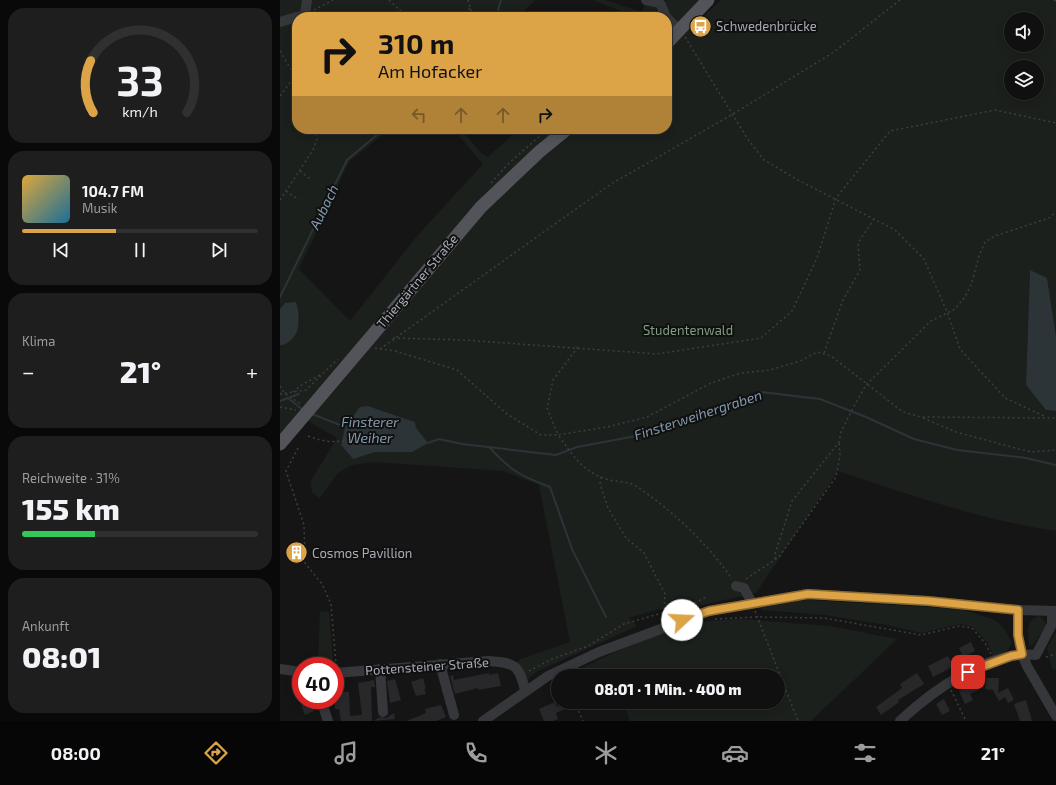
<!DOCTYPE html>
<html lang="de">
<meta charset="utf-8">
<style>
body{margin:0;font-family:"Exo 2",sans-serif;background:#1e1e1e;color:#f1f3f6;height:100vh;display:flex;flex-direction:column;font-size:15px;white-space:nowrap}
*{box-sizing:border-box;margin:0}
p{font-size:13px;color:#9c9d9f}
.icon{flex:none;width:22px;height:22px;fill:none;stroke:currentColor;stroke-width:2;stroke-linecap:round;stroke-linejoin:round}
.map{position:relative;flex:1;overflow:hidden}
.drawer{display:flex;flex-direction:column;gap:8px;padding:8px;background:#090909;width:280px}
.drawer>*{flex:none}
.hud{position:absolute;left:12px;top:12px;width:380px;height:122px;border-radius:16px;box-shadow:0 2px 10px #0003,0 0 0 1px #303030;background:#dca347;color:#111;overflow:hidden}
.controls{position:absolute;left:724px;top:12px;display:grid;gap:8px}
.controls a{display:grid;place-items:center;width:40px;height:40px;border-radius:50%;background:#101010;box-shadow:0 2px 10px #0003,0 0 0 1px #303030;font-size:20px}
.speed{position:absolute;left:12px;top:657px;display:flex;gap:8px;font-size:20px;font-weight:700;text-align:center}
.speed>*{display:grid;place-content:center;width:52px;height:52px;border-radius:50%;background:#101010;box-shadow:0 2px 10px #0003,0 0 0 1px #303030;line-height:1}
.speed .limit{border:6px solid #d22;background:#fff;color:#111}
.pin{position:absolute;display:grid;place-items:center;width:34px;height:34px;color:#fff;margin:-17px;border-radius:8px;box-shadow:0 2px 6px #0006}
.me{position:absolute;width:44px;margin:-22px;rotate:70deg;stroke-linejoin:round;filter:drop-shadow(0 0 3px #0008)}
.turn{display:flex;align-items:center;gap:14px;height:84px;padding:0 20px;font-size:18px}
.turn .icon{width:52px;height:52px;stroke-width:2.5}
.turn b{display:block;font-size:28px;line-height:34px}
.lanes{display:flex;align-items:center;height:38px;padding:0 20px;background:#0003;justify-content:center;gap:20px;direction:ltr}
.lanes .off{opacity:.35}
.big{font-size:30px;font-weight:800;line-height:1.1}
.drawer .widget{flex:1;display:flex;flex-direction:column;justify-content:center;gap:6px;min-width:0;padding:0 14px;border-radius:16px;background:#1e1e1e}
.drawer .dial{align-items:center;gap:0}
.dial svg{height:104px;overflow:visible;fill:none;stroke:#303030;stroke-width:7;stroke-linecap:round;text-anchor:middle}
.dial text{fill:#f1f3f6;stroke:none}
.song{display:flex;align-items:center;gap:12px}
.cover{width:48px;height:48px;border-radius:6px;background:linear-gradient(135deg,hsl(40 70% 55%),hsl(200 70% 35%))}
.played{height:4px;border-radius:2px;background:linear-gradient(90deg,#dca347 40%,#303030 40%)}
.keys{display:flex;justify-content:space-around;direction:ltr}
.heat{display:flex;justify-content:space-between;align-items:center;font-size:22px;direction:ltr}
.charge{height:6px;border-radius:3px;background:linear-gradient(90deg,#34c759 31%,#303030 0)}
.trip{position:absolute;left:271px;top:669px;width:234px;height:40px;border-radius:20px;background:#101010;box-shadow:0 2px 10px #0003,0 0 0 1px #303030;font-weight:800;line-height:40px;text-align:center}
.tab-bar{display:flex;height:64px;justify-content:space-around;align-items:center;background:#060606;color:#9c9d9f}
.tab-bar .icon{width:28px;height:28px}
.tab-bar .active{color:#dca347}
.tab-bar b{font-size:18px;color:#f1f3f6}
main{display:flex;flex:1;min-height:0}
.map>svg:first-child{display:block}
</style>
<main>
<section class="drawer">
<div class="widget dial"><svg viewBox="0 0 100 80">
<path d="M14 69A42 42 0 1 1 86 69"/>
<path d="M14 69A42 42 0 0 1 12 29" stroke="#dca347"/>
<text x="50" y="56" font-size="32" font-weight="700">33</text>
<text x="50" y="72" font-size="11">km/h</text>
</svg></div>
<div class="widget">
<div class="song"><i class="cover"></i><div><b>104.7 FM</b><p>Musik</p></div></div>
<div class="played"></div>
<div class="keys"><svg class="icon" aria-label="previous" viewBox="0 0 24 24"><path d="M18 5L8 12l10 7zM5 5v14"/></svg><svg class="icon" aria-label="pause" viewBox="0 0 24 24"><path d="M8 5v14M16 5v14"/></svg><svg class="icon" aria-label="next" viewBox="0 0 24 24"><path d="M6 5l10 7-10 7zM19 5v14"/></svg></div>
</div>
<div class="widget"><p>Klima</p>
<div class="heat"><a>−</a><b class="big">21°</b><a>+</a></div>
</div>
<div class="widget"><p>Reichweite · 31%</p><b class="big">155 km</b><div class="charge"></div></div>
<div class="widget"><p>Ankunft</p><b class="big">08:01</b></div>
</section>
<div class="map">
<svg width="776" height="721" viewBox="0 0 776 721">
<rect width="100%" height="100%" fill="#151516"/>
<g fill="#1b201c" fill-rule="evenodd">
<path d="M0 0H256L237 17H17V129H110L69 162 19 269 70 321 137 236 203 164 173 129H181L201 153 208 157 239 129H281L226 177 0 439V348C13 335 17 337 20 317L5 303 0 309Z"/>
<polygon points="313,0 325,0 362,12 365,4 375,7 379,15 385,11 384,3 387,0 419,0 387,37 387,17 356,17"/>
<path d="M441 0H776V336L767 278 750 271 746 385 766 410 776 411V531C701 520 630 495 558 471L476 593 399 610 379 609 349 618 357 626 256 672 247 680 235 663 241 659 290 642 259 485 223 471 94 462 72 465 58 473 40 498 33 494 30 482 57 438 26 420 178 238 233 183 296 129H387V51ZM731 19H757V45H731ZM731 67H757V93H731ZM88 406 135 422 136 428 132 452H93L73 459 61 445 65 427Z"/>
<polygon points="529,600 681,609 715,620 723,627 732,643 727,651 713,655 707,642 693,627 680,624 641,633 607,625 545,615 481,610 481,602"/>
<polygon points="40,611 49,612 53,659 49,666 38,666"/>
<path d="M760 616 766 623 765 628 752 646 749 645C748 633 745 619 760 616Z"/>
<path d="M460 619 550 626 617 639 531 721H350L343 702H498V676H288C328 654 372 633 418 623 431 620 446 620 460 619Z"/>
<polygon points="776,632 776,670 772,669 767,648"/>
</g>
<g fill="#2c3438">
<polygon points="750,270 767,278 776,336 776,411 766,410 746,385"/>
<path d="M16 302C21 319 21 340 0 346V309L5 303Z"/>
<polygon points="88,406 135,422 136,428 148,443 132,452 95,452 73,459 61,445 65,427 80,407"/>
</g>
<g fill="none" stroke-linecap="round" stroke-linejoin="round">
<g stroke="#2c3438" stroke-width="2">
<polyline points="216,17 221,0"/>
<polyline points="0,297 67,160 104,129"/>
<polyline points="11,397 19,394"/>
<polyline points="0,401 8,398 23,410"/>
<polyline points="32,414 65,427"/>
<polyline points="148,443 159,439 182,444 276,455 297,447 356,436 414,414 433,410 481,392 540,399 586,417 634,439 677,450 746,458 776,465"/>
<path d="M210 448C231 471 241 476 270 487L292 549 326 617"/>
</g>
</g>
<g fill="#28282a">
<polygon points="691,642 695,651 683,657 679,648"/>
<polygon points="668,656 674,666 653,677 648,666"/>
<polygon points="209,673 209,675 218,673 221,686 198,690 198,688 175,694 170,676 173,675 174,680"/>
<polygon points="637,673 644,684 618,700 619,702 601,715 596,707 622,688 620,684"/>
<polygon points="143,678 146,689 144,689 146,694 136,696 131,682"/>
<polygon points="706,678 719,678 718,693 728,688 734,700 728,703 725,697 719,701 713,690 705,689"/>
<polygon points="115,679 121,700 110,703 107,681"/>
<polygon points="94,680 95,687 91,687 92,721 61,721 59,709 55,709 55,692 69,692 70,716 82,715 78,683"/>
<polygon points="696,683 699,690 690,694 693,700 685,704 679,691"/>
<polygon points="664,699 670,711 662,715 656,704"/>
<polygon points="30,700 34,711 25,715 21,704"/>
<polygon points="746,700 751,717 752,721 740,721 738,715 734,704"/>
<polygon points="275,702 277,707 286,702 295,702 296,708 290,711 288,708 276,713 278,719 273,721 264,721 259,709"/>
<polygon points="161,705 166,717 156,721 127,721 146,713 145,709"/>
<polygon points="114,713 115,719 93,721 100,717 106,718"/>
</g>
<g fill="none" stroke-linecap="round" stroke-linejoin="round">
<g stroke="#3c3e41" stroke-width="1.5" stroke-dasharray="2 3" stroke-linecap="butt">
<polyline points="109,0 127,17"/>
<polyline points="188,0 193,17"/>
<polyline points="774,0 776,1"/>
<polyline points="34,10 53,0"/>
<polyline points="182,17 190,8"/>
<polyline points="405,37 467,138 484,160 518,180 615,230 644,259 667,312 680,349 725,398 764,416"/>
<polyline points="0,51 17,79"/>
<polyline points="0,96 15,76"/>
<polyline points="20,171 30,179"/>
<polyline points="211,183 229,163 268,129"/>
<polyline points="6,191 19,200"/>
<polyline points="0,200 33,150 37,139 36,129"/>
<polyline points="113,338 184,340 377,354 481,338 512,311 537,258 556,198 610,131 715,110 776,123"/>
<polyline points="298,347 273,380 267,408 278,435 327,427 367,417 431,383 461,373 490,370 520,361 537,352 551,356 623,412 641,417 776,418"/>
<path d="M95 348 115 351 177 370 227 414 261 435H278C294 456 300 470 326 479 335 482 348 481 356 486 392 510 427 543 452 579"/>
<polyline points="100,349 331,184 453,114 554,52 620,0"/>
<polyline points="544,353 563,300 580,270 578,243 594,219"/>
<polyline points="0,386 4,393 21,404"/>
<polyline points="13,392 23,384 42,374"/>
<polyline points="0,394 26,390 58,359"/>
<polyline points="0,407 16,410"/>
<polyline points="643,418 676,432 739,449 752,452 776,450"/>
<path d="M28 436C44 442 57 444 73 438"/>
<polyline points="18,448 6,471 24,525 25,563 42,584 51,604 56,664"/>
<polyline points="321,477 320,484 328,508 346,538 364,553 385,594 384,612"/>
<polyline points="25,549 8,549 8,558 25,558"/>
<polyline points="495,559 495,554 512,501 559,442 561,432 573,408 586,385 651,321 675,309 685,297 691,285 699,256 705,242 715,236 769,218 776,212"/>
<polyline points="466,579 499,557 556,477 560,456 559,442"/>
<polyline points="475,611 518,721"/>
<polyline points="435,619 476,617 544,618 641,635 679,626 692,628 705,643 711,654"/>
<polyline points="766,657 776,654"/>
<polyline points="249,671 272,659 308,646 344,624 410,605 427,597"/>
<polyline points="671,690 686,721"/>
<polyline points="294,702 303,721"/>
</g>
<g stroke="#36373b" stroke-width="10">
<polyline points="366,0 380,3 386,17"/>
<polyline points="17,17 25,15 27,0"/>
<polyline points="387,18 400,31"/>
<polyline points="0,22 17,17"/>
<polyline points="456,586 464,588 472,603"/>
<polyline points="738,610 738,635 742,654 747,666 776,716"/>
<polyline points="160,664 174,715"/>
<polyline points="0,669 21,672"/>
<polyline points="100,669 103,712"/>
<path d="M55 673 209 661C234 663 239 664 245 690"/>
<polyline points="41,700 48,721"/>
<polyline points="203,721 268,676 319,652 429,611 528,594 648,601 738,610 776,611"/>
<path d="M620 721C653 690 709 650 756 655L772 624V611"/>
</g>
<g stroke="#525459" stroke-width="13">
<polyline points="387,43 428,0"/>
<polyline points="0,444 201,207 259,152 287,129"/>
</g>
</g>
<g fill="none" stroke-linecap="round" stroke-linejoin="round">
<defs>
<polyline id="route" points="402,620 429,611 528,594 648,601 738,610 738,635 742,654 731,656 688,672"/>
</defs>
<use href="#route" stroke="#8f6a2e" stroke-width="10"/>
<use href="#route" stroke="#dca347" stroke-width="7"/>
</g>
<defs>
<symbol id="bus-disc" viewBox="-11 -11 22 22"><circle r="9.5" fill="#dca347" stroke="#101011"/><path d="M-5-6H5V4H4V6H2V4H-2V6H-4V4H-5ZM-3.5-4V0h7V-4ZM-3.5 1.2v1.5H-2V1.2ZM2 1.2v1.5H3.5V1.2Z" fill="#fff"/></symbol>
<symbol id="building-disc" viewBox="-11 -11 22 22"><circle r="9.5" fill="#dca347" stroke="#101011"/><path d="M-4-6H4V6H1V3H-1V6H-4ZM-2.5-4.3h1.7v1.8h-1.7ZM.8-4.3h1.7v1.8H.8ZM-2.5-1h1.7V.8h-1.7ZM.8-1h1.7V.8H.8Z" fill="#fff"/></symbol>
</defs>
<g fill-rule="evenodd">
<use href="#bus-disc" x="408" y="14" width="25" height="25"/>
<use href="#building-disc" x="4" y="540" width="25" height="25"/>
</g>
<g text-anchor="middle" stroke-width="4" stroke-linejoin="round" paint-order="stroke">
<g font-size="13" fill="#a8acb5" stroke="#101011" text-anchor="start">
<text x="436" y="31">Schwedenbrücke</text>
<text x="32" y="558">Cosmos Pavillion</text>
</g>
<g font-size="13" fill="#a8acb5" stroke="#101011">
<text transform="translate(137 281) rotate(-50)" y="5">Thiergärtner Straße</text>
<text transform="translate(147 666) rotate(-4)" y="5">Pottensteiner Straße</text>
</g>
<g font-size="13" fill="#819d82" stroke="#101011">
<text x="408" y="335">Studentenwald</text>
</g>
<g font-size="14" font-style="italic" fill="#839aac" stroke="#101011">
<text transform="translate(44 207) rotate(-64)" y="5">Aubach</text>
<text transform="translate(418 415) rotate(-18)" y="5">Finsterweihergraben</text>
<text x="90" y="427">Finsterer<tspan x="90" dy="16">Weiher</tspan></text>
</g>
</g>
</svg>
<div class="controls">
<a><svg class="icon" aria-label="sound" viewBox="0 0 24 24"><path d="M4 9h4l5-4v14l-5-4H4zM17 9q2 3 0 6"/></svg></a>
<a><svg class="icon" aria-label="layers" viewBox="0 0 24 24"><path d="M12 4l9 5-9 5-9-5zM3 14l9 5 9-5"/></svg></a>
</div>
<div class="speed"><div class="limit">40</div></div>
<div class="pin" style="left:688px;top:672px;background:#d93025"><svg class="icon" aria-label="arrive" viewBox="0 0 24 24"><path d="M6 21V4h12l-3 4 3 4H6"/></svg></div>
<svg class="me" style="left:402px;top:620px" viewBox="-20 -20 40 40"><circle r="19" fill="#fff"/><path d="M0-13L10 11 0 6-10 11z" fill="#dca347"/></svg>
<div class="trip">08:01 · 1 Min. · 400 m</div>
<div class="hud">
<div class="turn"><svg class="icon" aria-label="right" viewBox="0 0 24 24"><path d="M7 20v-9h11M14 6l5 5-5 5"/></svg><div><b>310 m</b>Am Hofacker</div></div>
<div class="lanes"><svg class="icon off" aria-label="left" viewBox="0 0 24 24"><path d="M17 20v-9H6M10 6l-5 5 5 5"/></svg><svg class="icon off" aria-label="ahead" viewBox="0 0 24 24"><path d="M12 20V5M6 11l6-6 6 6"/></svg><svg class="icon off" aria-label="ahead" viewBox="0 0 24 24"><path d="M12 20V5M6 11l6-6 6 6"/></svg><svg class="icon" aria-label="right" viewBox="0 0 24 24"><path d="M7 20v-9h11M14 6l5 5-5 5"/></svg></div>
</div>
</div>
</main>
<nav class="tab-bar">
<b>08:00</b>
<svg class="icon active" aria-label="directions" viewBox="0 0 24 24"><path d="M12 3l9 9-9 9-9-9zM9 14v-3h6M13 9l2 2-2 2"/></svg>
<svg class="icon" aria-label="music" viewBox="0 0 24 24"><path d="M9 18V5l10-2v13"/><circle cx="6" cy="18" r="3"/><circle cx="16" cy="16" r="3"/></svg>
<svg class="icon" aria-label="phone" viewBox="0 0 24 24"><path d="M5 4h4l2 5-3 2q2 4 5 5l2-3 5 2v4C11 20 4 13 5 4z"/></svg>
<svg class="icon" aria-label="climate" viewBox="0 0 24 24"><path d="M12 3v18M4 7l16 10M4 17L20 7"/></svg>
<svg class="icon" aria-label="car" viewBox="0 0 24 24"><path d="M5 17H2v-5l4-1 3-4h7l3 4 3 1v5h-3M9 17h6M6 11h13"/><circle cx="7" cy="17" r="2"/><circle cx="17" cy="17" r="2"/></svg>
<svg class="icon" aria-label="filters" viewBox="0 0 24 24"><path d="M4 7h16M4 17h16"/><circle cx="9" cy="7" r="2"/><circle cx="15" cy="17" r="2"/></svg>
<b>21°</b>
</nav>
